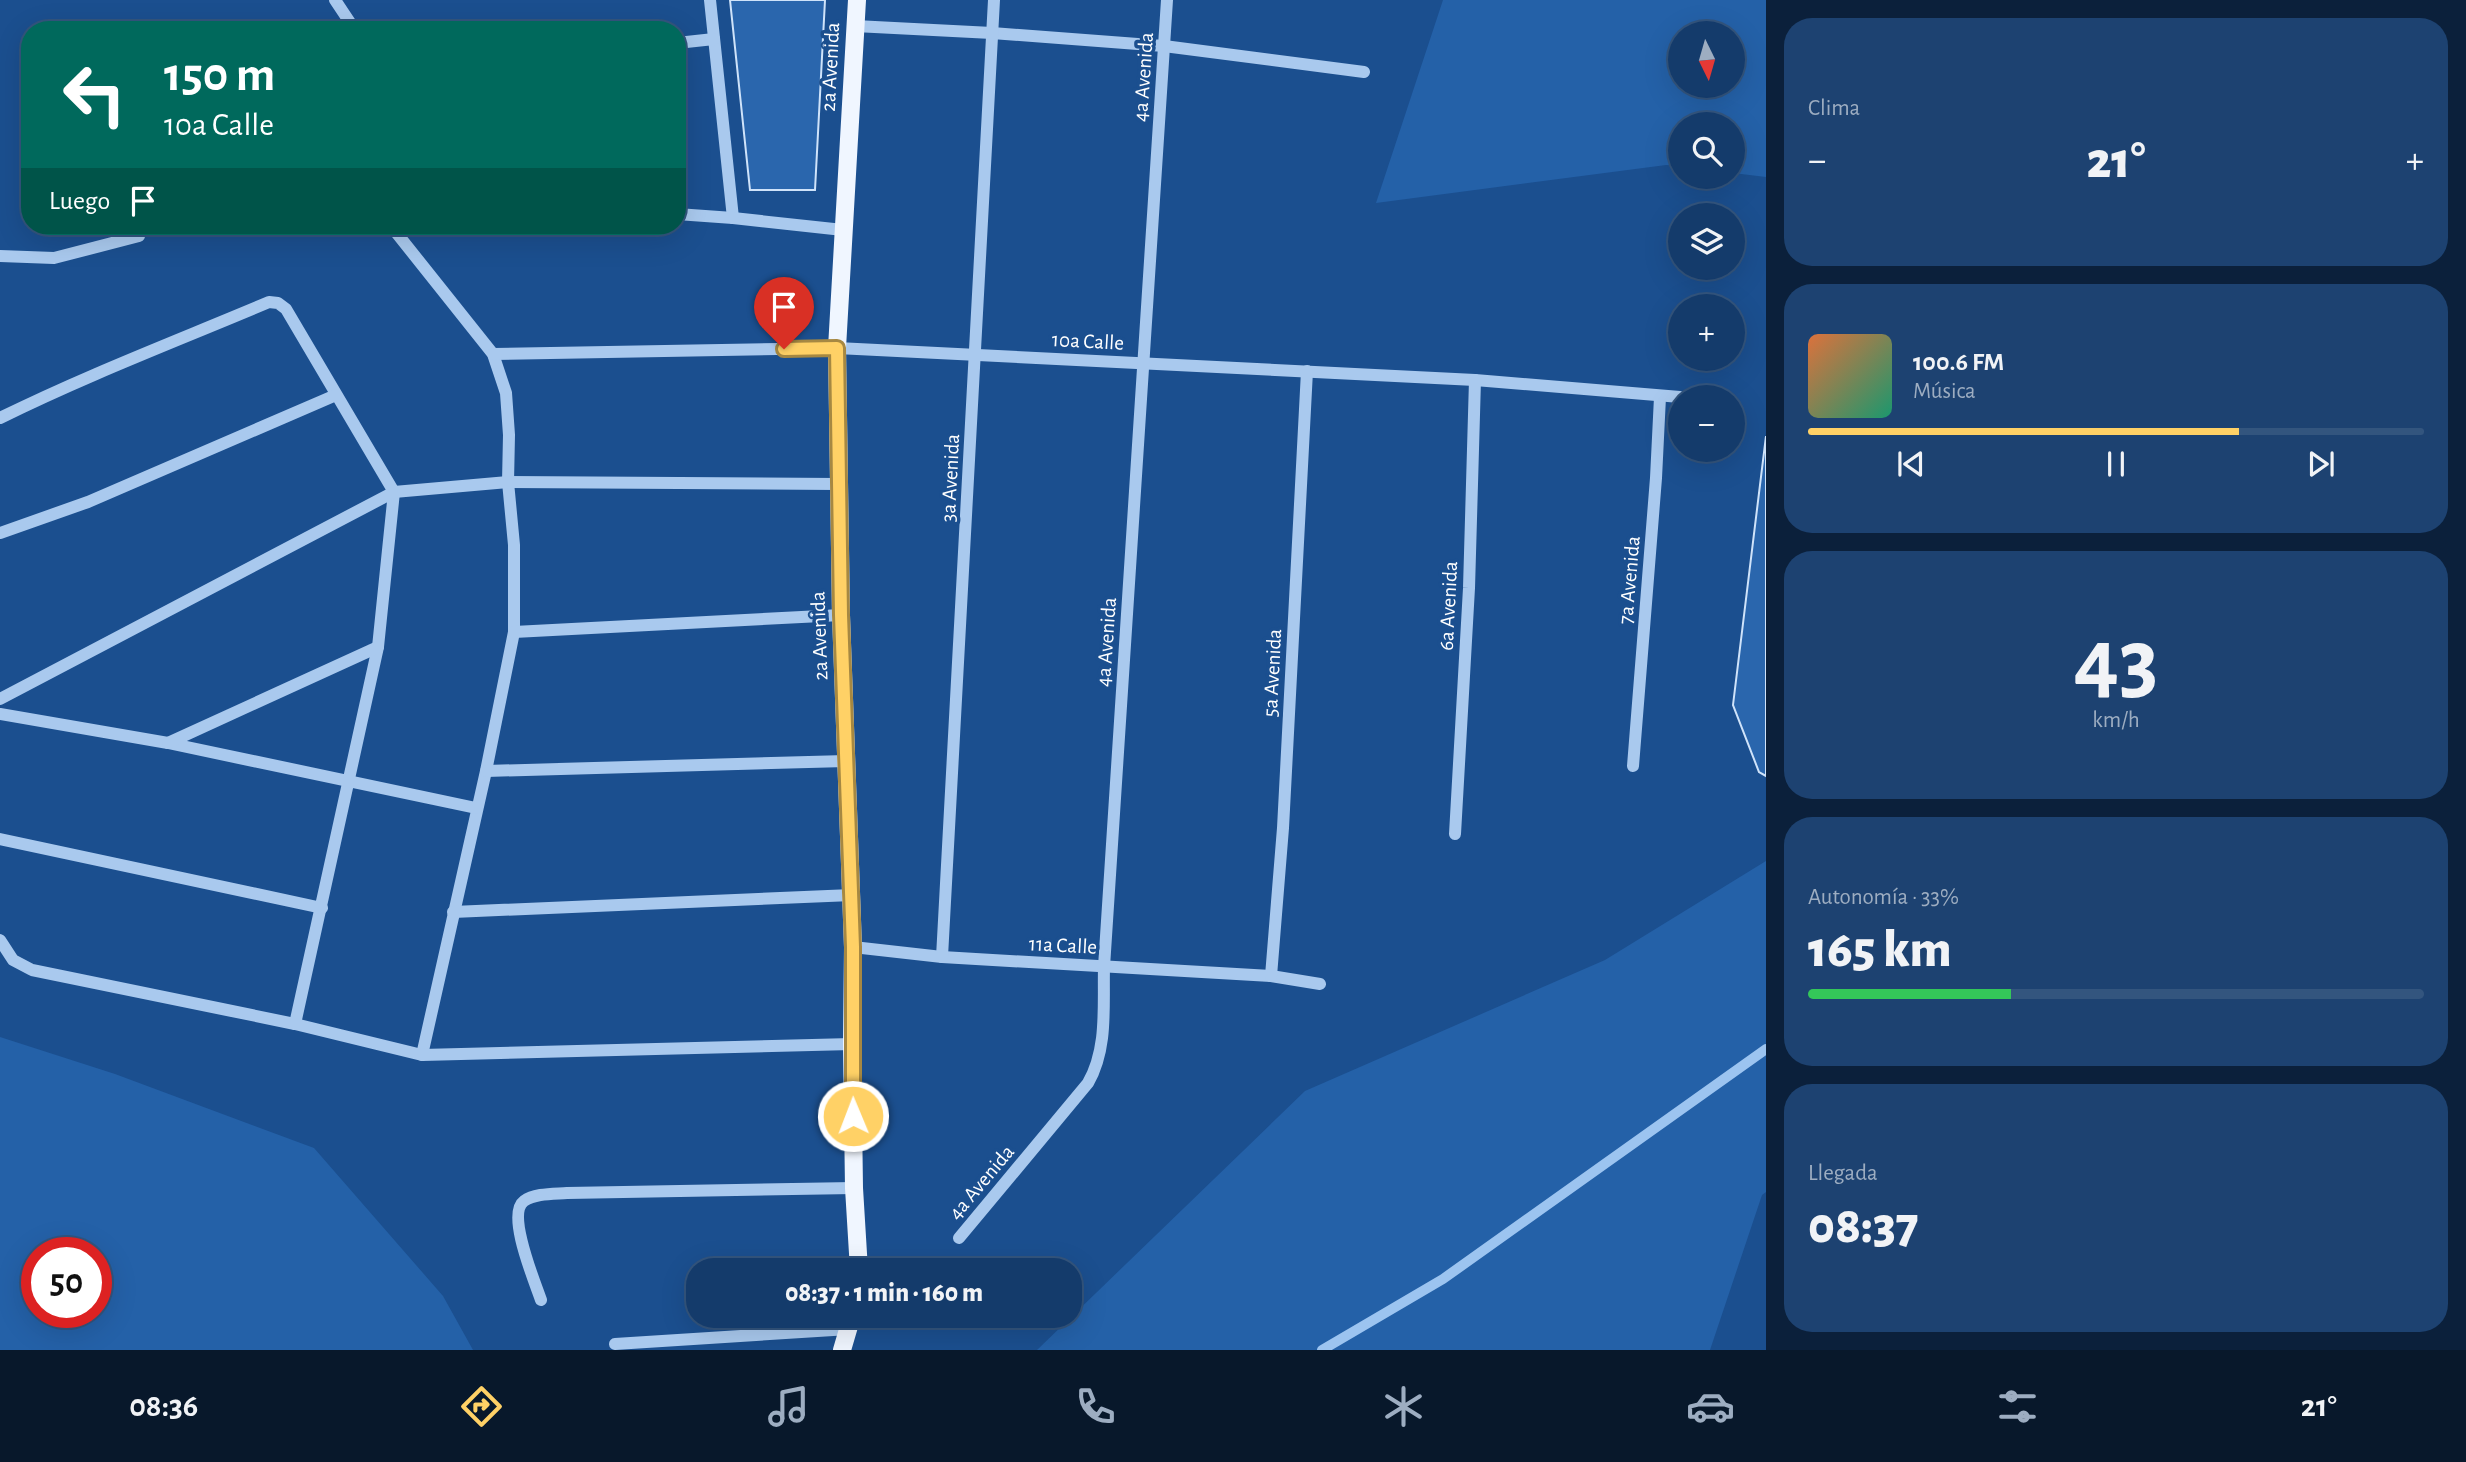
<!DOCTYPE html>
<html lang="es">
<meta charset="utf-8">
<style>
body{margin:0;font-family:"Alegreya Sans",sans-serif;background:#1d4271;color:#f1f3f6;height:100vh;display:flex;flex-direction:column;font-size:26px;white-space:nowrap}
*{box-sizing:border-box;margin:0}
p{font-size:23px;color:#9dadc1}
.icon{flex:none;width:38px;height:38px;fill:none;stroke:currentColor;stroke-width:2;stroke-linecap:round;stroke-linejoin:round}
.map{position:relative;flex:1;overflow:hidden}
.panel{display:flex;flex-direction:column;gap:18px;padding:18px;background:#0b203b;width:700px}
.panel>*{flex:none}
.guide{position:absolute;left:21px;top:21px;width:665px;height:214px;border-radius:28px;box-shadow:0 7px 28px #0002,0 0 0 2px #33557e;background:#00695c;color:#fff;overflow:hidden}
.needle{width:46px;rotate:175deg}
.controls{position:absolute;left:1668px;top:21px;display:grid;gap:14px}
.controls a{display:grid;place-items:center;width:77px;height:77px;border-radius:50%;background:#143b6b;box-shadow:0 7px 28px #0002,0 0 0 2px #33557e;font-size:35px}
.speed{position:absolute;left:21px;top:1237px;display:flex;gap:14px;font-size:35px;font-weight:700;text-align:center}
.speed>*{display:grid;place-content:center;width:91px;height:91px;border-radius:50%;background:#143b6b;box-shadow:0 7px 28px #0002,0 0 0 2px #33557e;line-height:1}
.speed .limit{border:10px solid #d22;background:#fff;color:#111}
.pin{position:absolute;display:grid;place-items:center;width:60px;height:60px;color:#fff;margin:-72px -30px;border-radius:50% 50% 50% 0;rotate:-45deg;box-shadow:0 0 7px #0007}
.pin .icon{rotate:45deg}
.me{position:absolute;width:77px;margin:-38px;rotate:359deg;stroke-linejoin:round;filter:drop-shadow(0 0 5px #0008)}
.turn{display:flex;align-items:center;gap:24px;height:147px;padding:0 28px;font-size:32px}
.turn .icon{width:91px;height:91px;stroke-width:2.5}
.turn b{display:block;font-size:49px;line-height:60px}
.then{display:flex;align-items:center;height:66px;padding:0 28px;background:#0003;gap:14px;font-size:26px}
.big{font-size:52px;font-weight:800;line-height:1.1}
.panel .tile{flex:1;display:flex;flex-direction:column;justify-content:center;gap:10px;min-width:0;padding:0 24px;border-radius:28px;background:#1d4271}
.panel .dial{align-items:center;gap:0}
.dial b{font-size:91px;line-height:1}
.song{display:flex;align-items:center;gap:21px}
.cover{width:84px;height:84px;border-radius:10px;background:linear-gradient(135deg,hsl(20 70% 55%),hsl(160 70% 35%))}
.played{height:7px;border-radius:4px;background:linear-gradient(90deg,#ffd166 70%,#33557e 70%)}
.keys{display:flex;justify-content:space-around;direction:ltr}
.heat{display:flex;justify-content:space-between;align-items:center;font-size:38px;direction:ltr}
.charge{height:10px;border-radius:5px;background:linear-gradient(90deg,#34c759 33%,#33557e 0)}
.trip{position:absolute;left:686px;top:1258px;width:396px;height:70px;border-radius:28px;background:#143b6b;box-shadow:0 7px 28px #0002,0 0 0 2px #33557e;font-weight:800;line-height:70px;text-align:center}
.menu{display:flex;height:112px;justify-content:space-around;align-items:center;background:#08182b;color:#9dadc1}
.menu .icon{width:49px;height:49px}
.menu .current{color:#ffd166}
.menu b{font-size:32px;color:#f1f3f6}
main{display:flex;flex:1;min-height:0}
.map>svg:first-child{display:block}
</style>
<main>
<div class="map">
<svg width="1766" height="1350" viewBox="0 0 1766 1350">
<rect width="100%" height="100%" fill="#1b4f8f"/>
<g fill="#2461a8" fill-rule="evenodd">
<path d="M1443 0H1766V177L1733 173 1732 124H1680V166L1666 165 1376 203ZM1680 33H1732V86H1680Z"/>
<polygon points="1766,861 1766,1192 1762,1195 1710,1350 1037,1350 1305,1091 1605,960"/>
<path d="M0 1037 115 1074 314 1148 443 1296 473 1350H0ZM37 1253H96V1312H37Z"/>
</g>
<g fill="none" stroke-linecap="round" stroke-linejoin="round">
<polyline stroke="#9cc4f0" stroke-width="10" points="1322,1350 1443,1279 1766,1049"/>
</g>
<g fill="#2a66ad" stroke="#cfe3fa" stroke-width="2">
<polygon points="730,0 825,0 815,190 750,190"/>
<polygon points="1766,436 1766,776 1759,772 1733,705"/>
</g>
<g fill="none" stroke-linecap="round" stroke-linejoin="round">
<g stroke="#a9c9ee" stroke-width="12">
<polyline points="335,0 351,24 352,30"/>
<polyline points="710,0 733,218"/>
<polyline points="855,26 992,33 1164,46 1364,72"/>
<polyline points="677,43 714,39"/>
<polyline points="677,214 733,218 843,230"/>
<polyline points="391,226 493,354 506,393 509,435 508,482 514,545 514,632 486,771 422,1055"/>
<polyline points="0,256 54,258 139,236"/>
<polyline points="493,354 837,348 1475,380 1680,397"/>
<path d="M0 418C87 375 179 340 269 302L278 303 286 309 394 492 378 647 295 1024"/>
<polyline points="0,533 88,502 336,395"/>
<polyline points="514,632 841,615"/>
<polyline points="0,699 394,492 508,482 838,484"/>
<polyline points="0,714 168,743 476,808"/>
<polyline points="168,743 378,647"/>
<polyline points="1633,766 1656,478 1660,397"/>
<polyline points="486,771 846,761"/>
<polyline points="1455,834 1469,588 1475,380"/>
<polyline points="0,839 322,908"/>
<polyline points="453,912 852,895"/>
<polyline points="0,940 13,960 32,970 295,1024 422,1055 852,1044"/>
<polyline points="853,947 942,957 1271,976 1320,984"/>
<polyline points="942,957 994,0"/>
<polyline points="1271,976 1283,828 1307,371"/>
<path d="M959 1238 1088 1083C1108 1048 1103 1006 1104 967L1167 0"/>
<path d="M541 1300C535 1282 506 1214 524 1201 535 1193 554 1194 567 1193L854 1188"/>
<polyline points="615,1344 849,1329"/>
</g>
<g stroke="#f0f6ff" stroke-width="18">
<polyline points="857,0 837,348 841,615 853,947 852,1044 854,1188 859,1270"/>
<polyline points="842,1350 852,1316"/>
</g>
</g>
<g fill="none" stroke-linecap="round" stroke-linejoin="round">
<defs>
<polyline id="route" points="784,349 837,348 841,615 853,947 853,1116"/>
</defs>
<use href="#route" stroke="#a68842" stroke-width="18"/>
<use href="#route" stroke="#ffd166" stroke-width="12"/>
</g>
<g text-anchor="middle" stroke-width="7" stroke-linejoin="round" paint-order="stroke">
<g font-size="21" fill="#fff" stroke="#1b4f8f">
<text transform="translate(830 67) rotate(-87)" y="7">2a Avenida</text>
<text transform="translate(1143 77) rotate(-86)" y="7">4a Avenida</text>
<text transform="translate(1088 341) rotate(3)" y="7">10a Calle</text>
<text transform="translate(950 478) rotate(-87)" y="7">3a Avenida</text>
<text transform="translate(1629 580) rotate(-85)" y="7">7a Avenida</text>
<text transform="translate(1448 606) rotate(-87)" y="7">6a Avenida</text>
<text transform="translate(819 636) rotate(-92)" y="7">2a Avenida</text>
<text transform="translate(1106 642) rotate(-86)" y="7">4a Avenida</text>
<text transform="translate(1272 673) rotate(-87)" y="7">5a Avenida</text>
<text transform="translate(1063 945) rotate(3)" y="7">11a Calle</text>
<text transform="translate(981 1182) rotate(-50)" y="7">4a Avenida</text>
</g>
</g>
</svg>
<div class="controls">
<a><svg class="needle" viewBox="-14 -14 28 28"><path d="M0-13l5 13h-10z" fill="#e53935"/><path d="M0 13l5-13h-10z" fill="#9dadc1"/></svg></a>
<a><svg class="icon" aria-label="search" viewBox="0 0 24 24"><circle cx="10" cy="10" r="6"/><path d="M15 15l6 6"/></svg></a>
<a><svg class="icon" aria-label="layers" viewBox="0 0 24 24"><path d="M12 4l9 5-9 5-9-5zM3 14l9 5 9-5"/></svg></a>
<a>+</a>
<a>−</a>
</div>
<div class="speed"><div class="limit">50</div></div>
<div class="pin" style="left:784px;top:349px;background:#d93025"><svg class="icon" aria-label="arrive" viewBox="0 0 24 24"><path d="M6 21V4h12l-3 4 3 4H6"/></svg></div>
<svg class="me" style="left:853px;top:1116px" viewBox="-20 -20 40 40"><circle r="17" fill="#ffd166" stroke="#fff" stroke-width="3"/><path d="M0-11L8 9 0 5-8 9z" fill="#fff"/></svg>
<div class="trip">08:37 · 1 min · 160 m</div>
<div class="guide">
<div class="turn"><svg class="icon" aria-label="left" viewBox="0 0 24 24"><path d="M17 20v-9H6M10 6l-5 5 5 5"/></svg><div><b>150 m</b>10a Calle</div></div>
<div class="then">Luego<svg class="icon" aria-label="arrive" viewBox="0 0 24 24"><path d="M6 21V4h12l-3 4 3 4H6"/></svg></div>
</div>
</div>
<section class="panel">
<div class="tile"><p>Clima</p>
<div class="heat"><a>−</a><b class="big">21°</b><a>+</a></div>
</div>
<div class="tile">
<div class="song"><i class="cover"></i><div><b>100.6 FM</b><p>Música</p></div></div>
<div class="played"></div>
<div class="keys"><svg class="icon" aria-label="previous" viewBox="0 0 24 24"><path d="M18 5L8 12l10 7zM5 5v14"/></svg><svg class="icon" aria-label="pause" viewBox="0 0 24 24"><path d="M8 5v14M16 5v14"/></svg><svg class="icon" aria-label="next" viewBox="0 0 24 24"><path d="M6 5l10 7-10 7zM19 5v14"/></svg></div>
</div>
<div class="tile dial"><b>43</b><p>km/h</p></div>
<div class="tile"><p>Autonomía · 33%</p><b class="big">165 km</b><div class="charge"></div></div>
<div class="tile"><p>Llegada</p><b class="big">08:37</b></div>
</section>
</main>
<nav class="menu">
<b>08:36</b>
<svg class="icon current" aria-label="directions" viewBox="0 0 24 24"><path d="M12 3l9 9-9 9-9-9zM9 14v-3h6M13 9l2 2-2 2"/></svg>
<svg class="icon" aria-label="music" viewBox="0 0 24 24"><path d="M9 18V5l10-2v13"/><circle cx="6" cy="18" r="3"/><circle cx="16" cy="16" r="3"/></svg>
<svg class="icon" aria-label="phone" viewBox="0 0 24 24"><path d="M5 4h4l2 5-3 2q2 4 5 5l2-3 5 2v4C11 20 4 13 5 4z"/></svg>
<svg class="icon" aria-label="climate" viewBox="0 0 24 24"><path d="M12 3v18M4 7l16 10M4 17L20 7"/></svg>
<svg class="icon" aria-label="car" viewBox="0 0 24 24"><path d="M5 17H2v-5l4-1 3-4h7l3 4 3 1v5h-3M9 17h6M6 11h13"/><circle cx="7" cy="17" r="2"/><circle cx="17" cy="17" r="2"/></svg>
<svg class="icon" aria-label="filters" viewBox="0 0 24 24"><path d="M4 7h16M4 17h16"/><circle cx="9" cy="7" r="2"/><circle cx="15" cy="17" r="2"/></svg>
<b>21°</b>
</nav>
